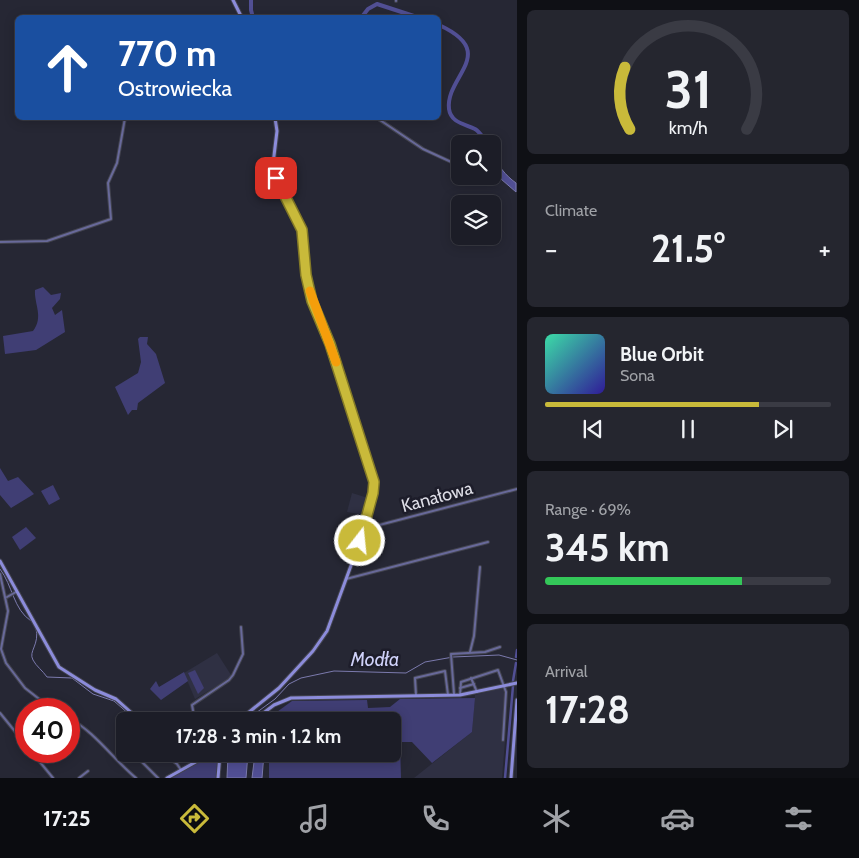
<!DOCTYPE html>
<meta charset="utf-8">
<style>
body{margin:0;font-family:Cabin,sans-serif;background:#25262f;color:#f1f3f6;height:100vh;display:flex;flex-direction:column;font-size:19px;white-space:nowrap}
*{box-sizing:border-box;margin:0}
p{font-size:16px;color:#a0a2a7}
.icon{flex:none;width:28px;height:28px;fill:none;stroke:currentColor;stroke-width:2;stroke-linecap:round;stroke-linejoin:round}
.map{position:relative;flex:1;overflow:hidden}
.drawer{display:flex;flex-direction:column;gap:10px;padding:10px;background:#0f1015;width:342px}
.drawer>*{flex:none}
.hud{position:absolute;left:15px;top:15px;width:426px;height:105px;border-radius:8px;box-shadow:0 2px 12px #0003,0 0 0 1px #3a3b44;background:#1a4fa0;color:#fff;overflow:hidden}
.tools{position:absolute;left:451px;top:135px;display:grid;gap:10px}
.tools a{display:grid;place-items:center;width:50px;height:50px;border-radius:8px;background:#1c1d27;box-shadow:0 2px 12px #0003,0 0 0 1px #3a3b44;font-size:25px}
.speed{position:absolute;left:15px;top:698px;display:flex;gap:10px;font-size:25px;font-weight:700;text-align:center}
.speed>*{display:grid;place-content:center;width:65px;height:65px;border-radius:50%;background:#1c1d27;box-shadow:0 2px 12px #0003,0 0 0 1px #3a3b44;line-height:1}
.speed .limit{border:8px solid #d22;background:#fff;color:#111}
.pin{position:absolute;display:grid;place-items:center;width:42px;height:42px;color:#fff;margin:-21px;border-radius:10px;box-shadow:0 2px 8px #0006}
.me{position:absolute;width:55px;margin:-28px;rotate:16deg;stroke-linejoin:round;filter:drop-shadow(0 0 4px #0008)}
.turn{display:flex;align-items:center;gap:18px;height:105px;padding:0 20px;font-size:22px}
.turn .icon{width:65px;height:65px;stroke-width:2.5}
.turn b{display:block;font-size:35px;line-height:42px}
.big{font-size:38px;font-weight:700;line-height:1.1}
.drawer .tile{flex:1;display:flex;flex-direction:column;justify-content:center;gap:8px;min-width:0;padding:0 18px;border-radius:8px;background:#25262f}
.drawer .dial{align-items:center;gap:0}
.dial svg{height:130px;overflow:visible;fill:none;stroke:#3a3b44;stroke-width:7;stroke-linecap:round;text-anchor:middle}
.dial text{fill:#f1f3f6;stroke:none}
.song{display:flex;align-items:center;gap:15px}
.cover{width:60px;height:60px;border-radius:8px;background:linear-gradient(135deg,hsl(160 70% 55%),hsl(250 70% 35%))}
.played{height:5px;border-radius:2px;background:linear-gradient(90deg,#c9ba3a 75%,#3a3b44 75%)}
.keys{display:flex;justify-content:space-around;direction:ltr}
.heat{display:flex;justify-content:space-between;align-items:center;font-size:28px;direction:ltr}
.charge{height:8px;border-radius:4px;background:linear-gradient(90deg,#34c759 69%,#3a3b44 0)}
.trip{position:absolute;left:116px;top:712px;width:285px;height:50px;border-radius:8px;background:#1c1d27;box-shadow:0 2px 12px #0003,0 0 0 1px #3a3b44;font-weight:700;line-height:50px;text-align:center}
.menu{display:flex;height:80px;justify-content:space-around;align-items:center;background:#0b0c10;color:#a0a2a7}
.menu .icon{width:35px;height:35px}
.menu .current{color:#c9ba3a}
.menu b{font-size:22px;color:#f1f3f6}
main{display:flex;flex:1;min-height:0}
.map>svg:first-child{display:block}
</style>
<main>
<div class="map">
<svg width="517" height="778" viewBox="0 0 517 778">
<rect width="100%" height="100%" fill="#262734"/>
<g fill="#2f3043">
<polygon points="352,493 368,498 365,515 347,512"/>
<polygon points="217,653 231,675 230,678 195,699 184,673"/>
<polygon points="502,688 505,694 502,740 505,741 502,778 414,778 472,732 475,695"/>
</g>
<g fill="#403e74">
<path d="M43 287 51 295 61 293 60 299 52 308 55 315 62 310 65 332 36 350 5 354 3 336 33 331C44 317 34 304 35 290Z"/>
<polygon points="140,337 148,337 147,344 156,354 165,383 138,403 137,410 132,410 128,415 115,387 138,373 141,362 138,339"/>
<polygon points="0,468 8,481 18,477 34,494 11,508 0,495"/>
<polygon points="53,485 60,499 49,505 41,491"/>
<polygon points="26,527 36,538 20,550 12,537"/>
<polygon points="195,670 204,688 198,694 188,673"/>
<polygon points="184,672 188,681 161,700 150,689 156,681 159,687"/>
<polygon points="475,698 472,732 432,763 412,742 400,742 401,778 269,778 269,754 392,754 392,721 270,721 270,717 292,701 367,700 368,708 390,707 400,699"/>
<polygon points="210,754 216,754 219,758 218,778 167,778"/>
</g>
<g fill="#514f94" stroke="#7b7aad">
<path d="M493 153C498 166 505 175 516 183V192L494 173Z"/>
<polygon points="241,754 248,754 246,778 227,778 228,755 233,757"/>
<polygon points="255,754 264,754 262,778 252,778"/>
</g>
<g fill="none" stroke-linecap="round" stroke-linejoin="round">
<g stroke="#7b7aad" stroke-width="1">
<path d="M0 569C13 586 13 609 31 621"/>
<path d="M36 628C40 645 28 651 33 660 36 666 43 671 47 677L72 678 93 694 114 701 137 721"/>
<polyline points="245,721 275,699 289,684 301,678 334,671 406,673 425,662 453,657 499,655 517,660"/>
</g>
<g stroke="#514f94" stroke-width="2.5">
<polyline points="516,657 517,650"/>
<polyline points="513,681 516,663"/>
<polyline points="505,778 513,686"/>
</g>
<g stroke="#514f94" stroke-width="4">
<polyline points="251,0 251,10 253,18"/>
<polyline points="361,18 368,9 377,4 420,18"/>
<path d="M439 25C500 53 445 76 449 109 451 123 465 124 475 129 480 132 484 139 488 144"/>
</g>
<defs>
<g id="street">
<polyline points="396,0 396,1"/>
<polyline points="377,118 423,149 460,166"/>
<polyline points="0,242 47,241 111,219 108,183 117,163 125,118"/>
<polyline points="364,529 517,489"/>
<polyline points="0,574 8,611 1,649 6,663 25,688 52,709"/>
<polyline points="346,579 488,542"/>
<polyline points="7,597 16,592"/>
<polyline points="470,652 474,636 480,567"/>
<polyline points="471,678 477,692"/>
<polyline points="460,688 474,684"/>
<polyline points="454,694 451,654 485,652 500,647"/>
<polyline points="416,695 415,678 445,671 448,695"/>
<polyline points="460,695 461,682 498,670 506,692 503,740"/>
<polyline points="0,713 26,745"/>
<path d="M69 718C96 733 112 758 136 778"/>
<polyline points="195,721 192,705 229,680 233,675 243,654 241,627"/>
<polyline points="31,751 53,778"/>
<polyline points="164,754 177,764 181,770"/>
<polyline points="139,759 158,778"/>
<polyline points="79,778 88,771"/>
</g>
<g id="secondary">
<polyline points="233,0 242,18"/>
<polyline points="0,561 59,667 95,690 116,699 134,715 147,721"/>
<polyline points="238,721 279,688 313,651 327,631 360,541 374,486 330,344 312,301 306,275 302,230 276,178 273,164 277,131 275,118"/>
<polyline points="253,721 274,705 291,698 460,695 517,683"/>
<polyline points="167,778 210,754"/>
<polyline points="218,778 220,754"/>
<polyline points="511,778 517,700"/>
</g>
</defs>
<use href="#street" stroke="#434450" stroke-width="4"/>
<use href="#secondary" stroke="#434450" stroke-width="5"/>
<use href="#street" stroke="#68699a" stroke-width="2"/>
<use href="#secondary" stroke="#8c8cdb" stroke-width="3"/>
</g>
<g fill="none" stroke-linecap="round" stroke-linejoin="round">
<defs>
<polyline id="route" points="276,178 302,230 306,275 312,301 330,344 374,482 373,493 360,541"/>
</defs>
<use href="#route" stroke="#837926" stroke-width="12"/>
<use href="#route" stroke="#c9ba3a" stroke-width="9"/>
<polyline stroke="#f59e0b" stroke-width="9" points="310,291 336,362"/>
</g>
<g text-anchor="middle" stroke-width="5" stroke-linejoin="round" paint-order="stroke">
<g font-size="18" fill="#dddde6" stroke="#1d1d2a">
<text transform="translate(437 497) rotate(-15)" y="6">Kanałowa</text>
</g>
<g font-size="19" font-style="italic" fill="#cfd1f9" stroke="#1d1d2a">
<text x="375" y="666">Modła</text>
</g>
</g>
</svg>
<div class="tools">
<a><svg class="icon" aria-label="search" viewBox="0 0 24 24"><circle cx="10" cy="10" r="6"/><path d="M15 15l6 6"/></svg></a>
<a><svg class="icon" aria-label="layers" viewBox="0 0 24 24"><path d="M12 4l9 5-9 5-9-5zM3 14l9 5 9-5"/></svg></a>
</div>
<div class="speed"><div class="limit">40</div></div>
<div class="pin" style="left:276px;top:178px;background:#d93025"><svg class="icon" aria-label="arrive" viewBox="0 0 24 24"><path d="M6 21V4h12l-3 4 3 4H6"/></svg></div>
<svg class="me" style="left:360px;top:541px" viewBox="-20 -20 40 40"><circle r="17" fill="#c9ba3a" stroke="#fff" stroke-width="3"/><path d="M0-11L8 9 0 5-8 9z" fill="#fff"/></svg>
<div class="trip">17:28 · 3 min · 1.2 km</div>
<div class="hud">
<div class="turn"><svg class="icon" aria-label="ahead" viewBox="0 0 24 24"><path d="M12 20V5M6 11l6-6 6 6"/></svg><div><b>770 m</b>Ostrowiecka</div></div>
</div>
</div>
<section class="drawer">
<div class="tile dial"><svg viewBox="0 0 100 80">
<path d="M14 69A42 42 0 1 1 86 69"/>
<path d="M14 69A42 42 0 0 1 11 31" stroke="#c9ba3a"/>
<text x="50" y="56" font-size="32" font-weight="700">31</text>
<text x="50" y="72" font-size="11">km/h</text>
</svg></div>
<div class="tile"><p>Climate</p>
<div class="heat"><a>−</a><b class="big">21.5°</b><a>+</a></div>
</div>
<div class="tile">
<div class="song"><i class="cover"></i><div><b>Blue Orbit</b><p>Sona</p></div></div>
<div class="played"></div>
<div class="keys"><svg class="icon" aria-label="previous" viewBox="0 0 24 24"><path d="M18 5L8 12l10 7zM5 5v14"/></svg><svg class="icon" aria-label="pause" viewBox="0 0 24 24"><path d="M8 5v14M16 5v14"/></svg><svg class="icon" aria-label="next" viewBox="0 0 24 24"><path d="M6 5l10 7-10 7zM19 5v14"/></svg></div>
</div>
<div class="tile"><p>Range · 69%</p><b class="big">345 km</b><div class="charge"></div></div>
<div class="tile"><p>Arrival</p><b class="big">17:28</b></div>
</section>
</main>
<nav class="menu">
<b>17:25</b>
<svg class="icon current" aria-label="directions" viewBox="0 0 24 24"><path d="M12 3l9 9-9 9-9-9zM9 14v-3h6M13 9l2 2-2 2"/></svg>
<svg class="icon" aria-label="music" viewBox="0 0 24 24"><path d="M9 18V5l10-2v13"/><circle cx="6" cy="18" r="3"/><circle cx="16" cy="16" r="3"/></svg>
<svg class="icon" aria-label="phone" viewBox="0 0 24 24"><path d="M5 4h4l2 5-3 2q2 4 5 5l2-3 5 2v4C11 20 4 13 5 4z"/></svg>
<svg class="icon" aria-label="climate" viewBox="0 0 24 24"><path d="M12 3v18M4 7l16 10M4 17L20 7"/></svg>
<svg class="icon" aria-label="car" viewBox="0 0 24 24"><path d="M5 17H2v-5l4-1 3-4h7l3 4 3 1v5h-3M9 17h6M6 11h13"/><circle cx="7" cy="17" r="2"/><circle cx="17" cy="17" r="2"/></svg>
<svg class="icon" aria-label="filters" viewBox="0 0 24 24"><path d="M4 7h16M4 17h16"/><circle cx="9" cy="7" r="2"/><circle cx="15" cy="17" r="2"/></svg>
</nav>
